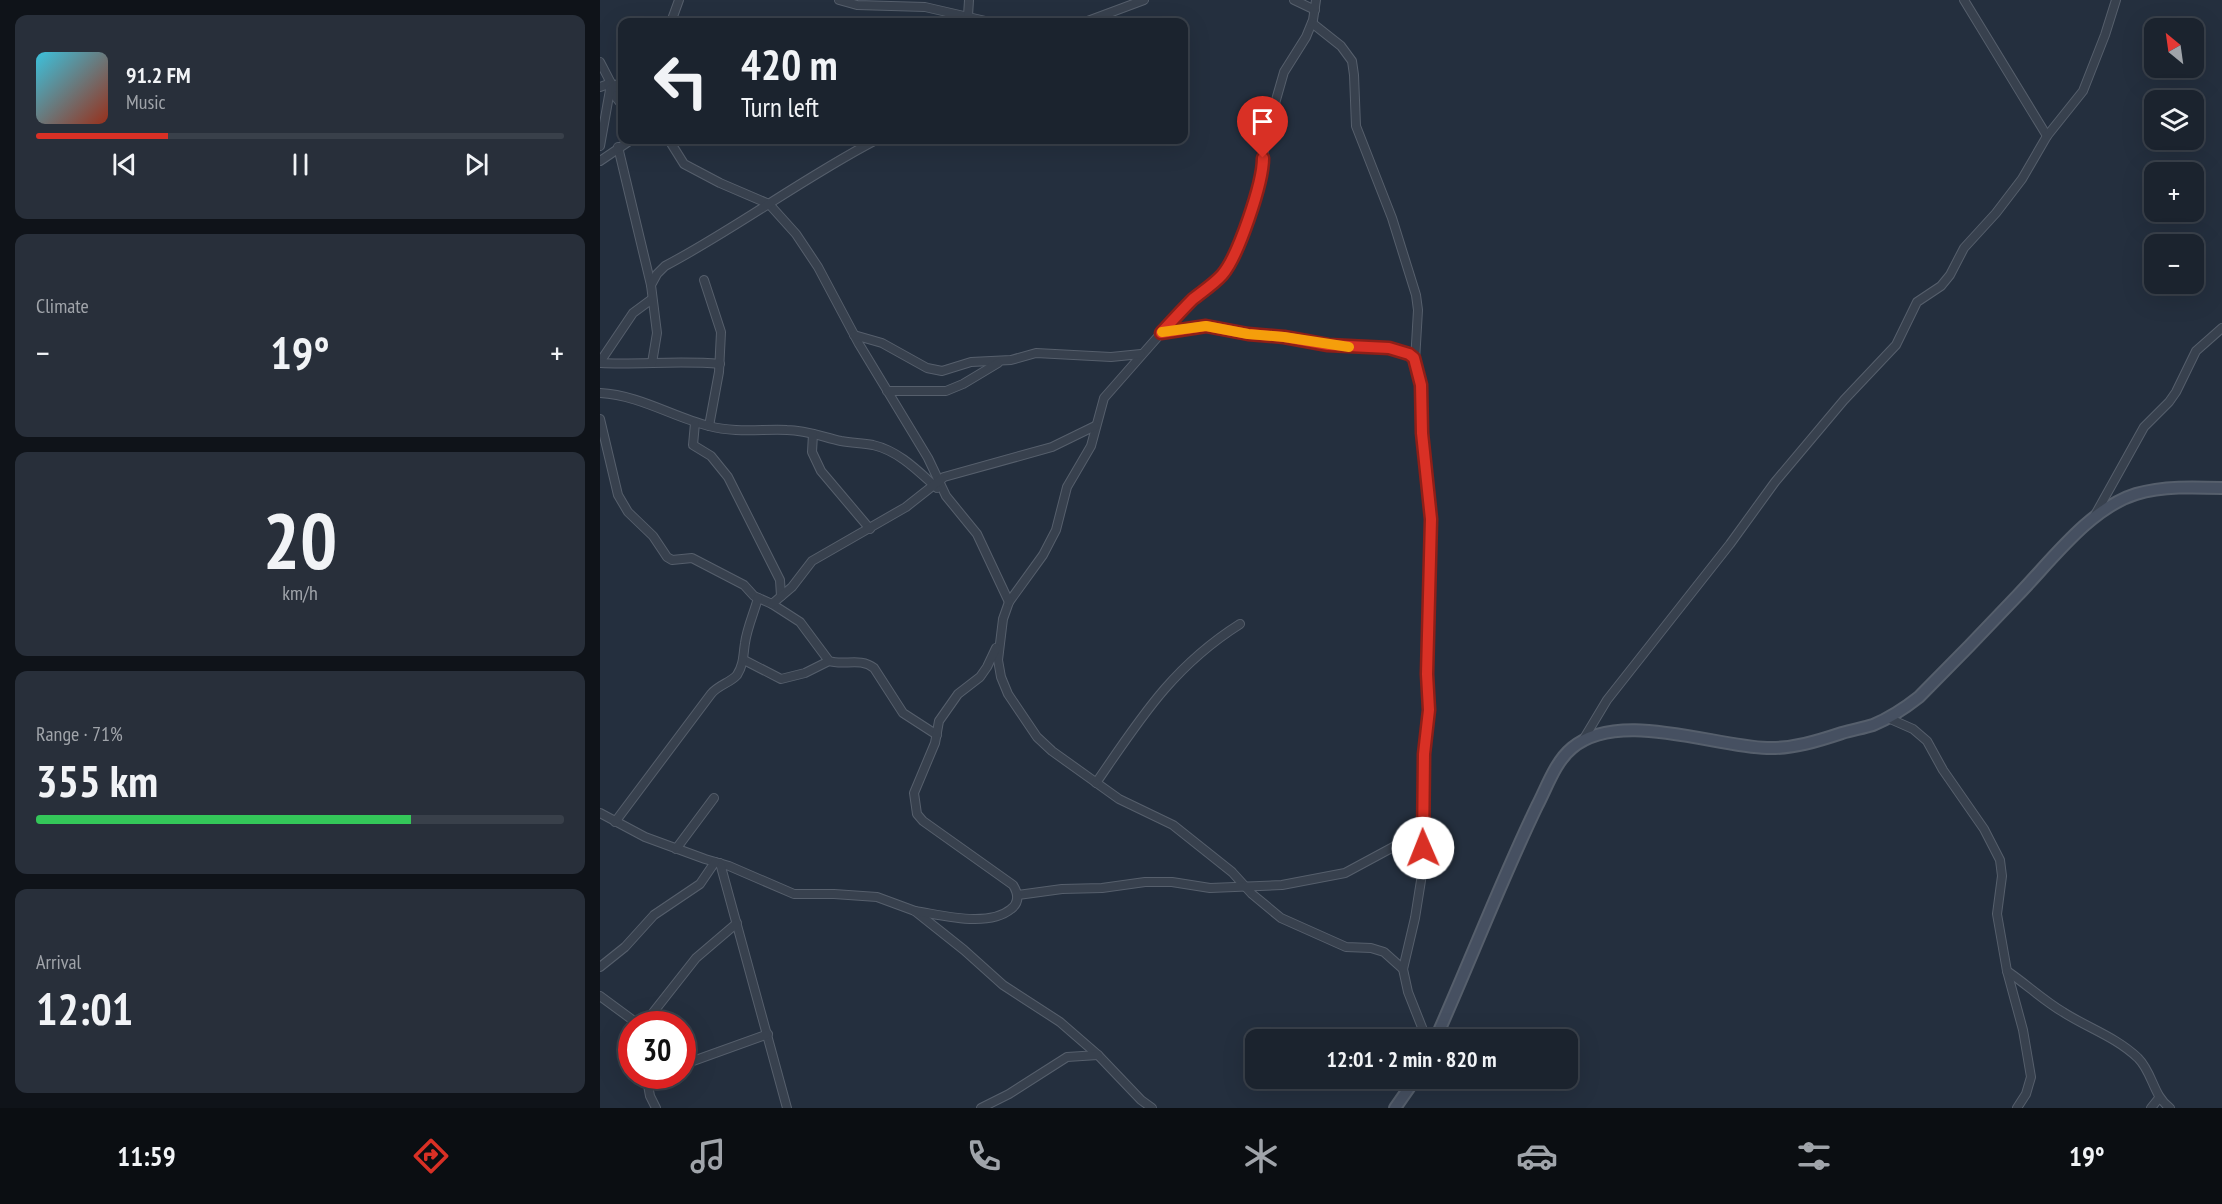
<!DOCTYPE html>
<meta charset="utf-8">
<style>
body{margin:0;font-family:"PT Sans Narrow",sans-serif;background:#282f3a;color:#f1f3f6;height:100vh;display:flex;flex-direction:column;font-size:22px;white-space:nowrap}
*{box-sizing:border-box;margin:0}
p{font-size:20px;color:#a0a4aa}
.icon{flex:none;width:33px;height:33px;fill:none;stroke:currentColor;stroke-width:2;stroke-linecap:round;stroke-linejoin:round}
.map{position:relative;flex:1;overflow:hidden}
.drawer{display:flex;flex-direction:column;gap:15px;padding:15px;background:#0f1319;width:600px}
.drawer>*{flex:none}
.banner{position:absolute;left:18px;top:18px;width:570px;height:126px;border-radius:12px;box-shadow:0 6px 24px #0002,0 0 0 2px #39404a;background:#1b232e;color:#f1f3f6;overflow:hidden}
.needle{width:39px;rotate:331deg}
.tools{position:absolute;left:1544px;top:18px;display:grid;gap:12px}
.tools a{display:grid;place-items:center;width:60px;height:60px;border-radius:12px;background:#1b232e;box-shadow:0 6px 24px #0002,0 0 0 2px #39404a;font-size:30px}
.speed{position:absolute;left:18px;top:1011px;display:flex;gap:12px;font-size:30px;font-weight:700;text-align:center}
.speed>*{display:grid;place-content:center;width:78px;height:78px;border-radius:50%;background:#1b232e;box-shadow:0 6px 24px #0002,0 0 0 2px #39404a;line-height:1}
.speed .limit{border:9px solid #d22;background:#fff;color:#111}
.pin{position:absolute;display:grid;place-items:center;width:51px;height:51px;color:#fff;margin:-62px -26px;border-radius:50% 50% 50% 0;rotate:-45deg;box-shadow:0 0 6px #0007}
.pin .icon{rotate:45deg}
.me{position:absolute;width:66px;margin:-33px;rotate:359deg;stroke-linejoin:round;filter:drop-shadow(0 0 4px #0008)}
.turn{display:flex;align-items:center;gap:21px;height:126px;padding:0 24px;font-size:27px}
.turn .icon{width:78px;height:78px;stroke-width:2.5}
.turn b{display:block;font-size:42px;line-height:51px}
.big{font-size:45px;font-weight:800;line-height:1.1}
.drawer .card{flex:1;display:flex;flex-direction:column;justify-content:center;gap:9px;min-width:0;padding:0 21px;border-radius:12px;background:#282f3a}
.drawer .dial{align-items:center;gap:0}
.dial b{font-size:78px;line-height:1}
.song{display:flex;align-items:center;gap:18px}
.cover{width:72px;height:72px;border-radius:9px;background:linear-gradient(135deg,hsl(190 70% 55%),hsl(10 70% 35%))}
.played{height:6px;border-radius:3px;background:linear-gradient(90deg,#d93025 25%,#39404a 25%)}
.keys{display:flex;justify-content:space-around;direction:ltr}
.heat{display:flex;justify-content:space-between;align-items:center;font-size:33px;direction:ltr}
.charge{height:9px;border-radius:4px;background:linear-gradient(90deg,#34c759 71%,#39404a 0)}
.trip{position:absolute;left:645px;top:1029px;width:333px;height:60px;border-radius:12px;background:#1b232e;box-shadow:0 6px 24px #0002,0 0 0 2px #39404a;font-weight:800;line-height:60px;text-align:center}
.tab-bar{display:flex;height:96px;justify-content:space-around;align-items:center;background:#0b0e12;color:#a0a4aa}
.tab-bar .icon{width:42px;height:42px}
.tab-bar .active{color:#d93025}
.tab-bar b{font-size:27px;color:#f1f3f6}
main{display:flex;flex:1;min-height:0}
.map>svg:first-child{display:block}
</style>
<main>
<section class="drawer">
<div class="card">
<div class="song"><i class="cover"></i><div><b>91.2 FM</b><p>Music</p></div></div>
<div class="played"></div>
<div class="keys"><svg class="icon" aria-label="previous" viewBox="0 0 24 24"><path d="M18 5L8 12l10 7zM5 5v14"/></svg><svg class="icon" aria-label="pause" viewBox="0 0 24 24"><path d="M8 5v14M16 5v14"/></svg><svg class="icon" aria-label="next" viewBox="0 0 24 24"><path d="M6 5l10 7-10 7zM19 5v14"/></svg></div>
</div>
<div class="card"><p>Climate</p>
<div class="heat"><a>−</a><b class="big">19°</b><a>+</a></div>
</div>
<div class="card dial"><b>20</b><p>km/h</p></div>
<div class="card"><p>Range · 71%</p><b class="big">355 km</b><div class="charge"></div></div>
<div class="card"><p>Arrival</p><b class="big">12:01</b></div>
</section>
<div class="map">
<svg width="1622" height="1108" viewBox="0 0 1622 1108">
<rect width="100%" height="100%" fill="#242f3e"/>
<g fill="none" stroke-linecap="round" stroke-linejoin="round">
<defs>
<g id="street">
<polyline points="239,0 257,5 325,7 390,22"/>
<polyline points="694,0 715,10"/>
<polyline points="716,0 713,20 706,37 684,72 664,142 663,169 658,189 632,260 623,275 577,315 504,398 491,446 467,487 456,530 443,555 409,602 403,619 398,660 401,677 408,694 437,737 452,751 519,799 573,825 632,872 652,894 681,918 746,947 771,948 784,952 803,969"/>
<polyline points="1364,0 1447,136"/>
<polyline points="368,16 369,0"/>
<polyline points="71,22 79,0"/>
<polyline points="485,22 544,0"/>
<polyline points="712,23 741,46 752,61 754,75 756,126 792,218 816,295 818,310 815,361"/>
<polyline points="0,62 13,87"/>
<polyline points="0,87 11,83"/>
<polyline points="10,90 22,105"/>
<polyline points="69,140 84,164 120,183 169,204 196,234 218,267 259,344 328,458 346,496 377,534 409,602"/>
<polyline points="0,146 10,90 22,81"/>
<polyline points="18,147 51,285"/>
<polyline points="0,161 31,140"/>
<polyline points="104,280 121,332 119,372 109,426"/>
<polyline points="561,333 606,326 648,334 683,337 728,345 789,348 809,353 814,358 821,385 822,433 831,519 827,674 829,710 823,773 823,868 815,918 803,969 808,992 827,1040"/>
<polyline points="254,335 282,343 327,368 342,371 371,362 411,360 436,353 511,357 541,354"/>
<polyline points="0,362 33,313 52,299"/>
<path d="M0 363C40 365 80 360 120 364"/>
<path d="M52 363 57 333 51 285 57 274 65 266C137 228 203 178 276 140"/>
<polyline points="287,391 346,391 363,384 398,363"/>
<path d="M0 393C39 395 73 417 109 426 135 433 161 429 187 430 206 430 223 437 241 441 252 443 262 443 273 445 299 451 318 471 337 488"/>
<path d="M0 419 18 495 28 512 53 536 67 557 72 560 92 558 144 585 154 596 172 604 200 622 229 661C244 666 260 657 274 668L303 713 337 735"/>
<polyline points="95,423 93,445 111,456 128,477 180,580 181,596"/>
<polyline points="213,434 212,452 221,471 270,529"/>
<polyline points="1495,515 1544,427 1569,402 1576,392 1596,351 1622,328"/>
<polyline points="172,604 192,587 212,561 306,507 344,477 452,447 495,426"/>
<polyline points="144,660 181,679 205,673 229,661"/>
<polyline points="1288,718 1313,729 1327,741 1343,770 1384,829 1400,860 1402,876 1397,914 1407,971 1423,1030 1431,1077 1426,1094 1417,1108"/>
<polyline points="983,740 1007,700 1130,544 1175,482 1244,400 1296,345 1317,302 1341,286 1350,275 1364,248 1396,213 1422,179 1447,136 1483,91 1505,35 1516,0"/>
<path d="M496 783C540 719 572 667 640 624"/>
<polyline points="0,813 45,837 105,859 129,866 194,894 234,894 277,897 315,911 364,950 403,985 460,1022 498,1055 541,1100 552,1108"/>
<path d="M15 822 111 694C118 685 130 683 137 675 144 664 143 655 145 643 147 628 154 613 158 598"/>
<polyline points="76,849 114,798"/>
<polyline points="120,863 187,1108"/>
<polyline points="418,895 462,889 502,888 545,882 572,882 610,888 682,885 745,873 823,831"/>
<path d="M315 911C342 915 388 928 411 909 420 902 418 893 413 885L323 821 317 814 314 793 335 743 339 721 358 694 380 677 387 667 396 648"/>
<polyline points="0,967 25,947 54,915 100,884 115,862"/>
<path d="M1407 971C1426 984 1443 1000 1463 1012 1488 1028 1516 1037 1538 1058 1553 1073 1553 1096 1570 1108"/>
<polyline points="0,996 38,1024"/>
<polyline points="44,1024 96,958 137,923"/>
<polyline points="82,1065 168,1034"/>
<polyline points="56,1108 50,1096 48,1085 57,1076"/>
<polyline points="381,1108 409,1094 467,1057 498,1055"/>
<polyline points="1551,1108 1559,1098"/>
</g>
<g id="secondary">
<path d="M835 1040C870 962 900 883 937 806 947 787 955 762 972 748 1018 709 1112 746 1167 748 1192 749 1218 741 1242 733 1252 730 1263 728 1273 725 1290 718 1305 708 1319 697 1353 663 1386 629 1418 595 1451 561 1490 508 1536 494 1563 486 1594 487 1622 488"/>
<polyline points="795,1108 816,1078"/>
</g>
</defs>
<use href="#street" stroke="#565f6c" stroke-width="10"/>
<use href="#secondary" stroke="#565f6c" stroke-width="14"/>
<use href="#street" stroke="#38414e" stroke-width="8"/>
<use href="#secondary" stroke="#465061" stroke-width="10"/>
</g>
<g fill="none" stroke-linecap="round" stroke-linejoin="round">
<defs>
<path id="route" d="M663 158C663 183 638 257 622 275 614 284 603 291 593 299 582 310 572 321 561 333L606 326 648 334 684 337 728 345 789 348 809 354 814 358 821 385 822 433 831 519 827 674 829 710 824 754 823 848"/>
</defs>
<use href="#route" stroke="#8d1f18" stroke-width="15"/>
<use href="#route" stroke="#d93025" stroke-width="10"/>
<polyline stroke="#f59e0b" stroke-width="10" points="562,332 606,326 648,334 684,337 749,347"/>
</g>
</svg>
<div class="tools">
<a><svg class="needle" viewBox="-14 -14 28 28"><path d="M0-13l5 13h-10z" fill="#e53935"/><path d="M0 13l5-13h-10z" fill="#a0a4aa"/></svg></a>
<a><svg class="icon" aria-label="layers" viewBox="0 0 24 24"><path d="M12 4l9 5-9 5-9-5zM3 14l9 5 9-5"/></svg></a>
<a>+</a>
<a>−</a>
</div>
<div class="speed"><div class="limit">30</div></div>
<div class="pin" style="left:663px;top:158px;background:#d93025"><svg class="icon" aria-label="arrive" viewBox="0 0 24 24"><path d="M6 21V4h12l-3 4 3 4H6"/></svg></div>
<svg class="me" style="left:823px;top:848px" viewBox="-20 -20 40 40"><circle r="19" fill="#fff"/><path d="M0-13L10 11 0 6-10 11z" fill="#d93025"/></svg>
<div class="trip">12:01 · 2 min · 820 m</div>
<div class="banner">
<div class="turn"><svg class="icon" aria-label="left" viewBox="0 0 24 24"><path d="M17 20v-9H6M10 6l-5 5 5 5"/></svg><div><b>420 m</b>Turn left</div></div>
</div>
</div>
</main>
<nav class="tab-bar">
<b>11:59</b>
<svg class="icon active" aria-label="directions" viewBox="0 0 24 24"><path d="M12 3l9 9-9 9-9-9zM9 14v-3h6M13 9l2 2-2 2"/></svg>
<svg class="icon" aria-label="music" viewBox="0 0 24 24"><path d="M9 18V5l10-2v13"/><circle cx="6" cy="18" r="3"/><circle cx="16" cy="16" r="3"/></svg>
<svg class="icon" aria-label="phone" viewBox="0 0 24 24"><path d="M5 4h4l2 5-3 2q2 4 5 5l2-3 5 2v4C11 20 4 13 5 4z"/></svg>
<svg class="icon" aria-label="climate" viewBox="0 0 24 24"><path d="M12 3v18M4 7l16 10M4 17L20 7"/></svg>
<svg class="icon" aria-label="car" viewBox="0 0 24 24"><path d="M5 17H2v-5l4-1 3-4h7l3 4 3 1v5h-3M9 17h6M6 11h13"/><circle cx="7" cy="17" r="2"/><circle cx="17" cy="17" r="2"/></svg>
<svg class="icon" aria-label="filters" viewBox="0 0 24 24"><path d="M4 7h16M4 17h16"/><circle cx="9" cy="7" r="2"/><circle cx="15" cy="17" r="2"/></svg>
<b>19°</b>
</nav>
